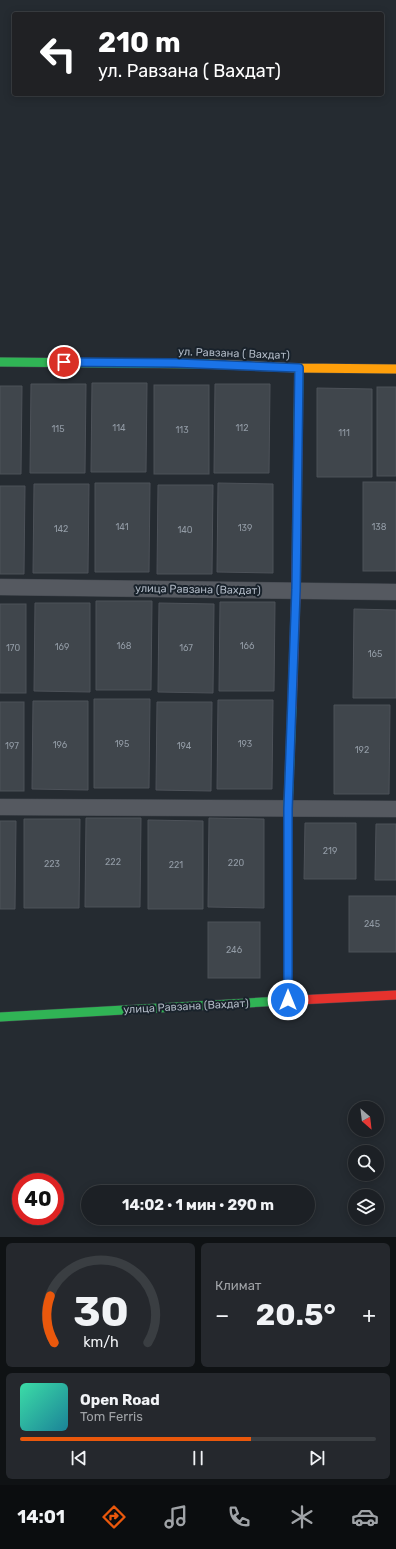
<!DOCTYPE html>
<html lang="ru">
<meta charset="utf-8">
<style>
body{margin:0;font-family:Rubik,sans-serif;background:#25282d;color:#f1f3f6;height:100vh;display:flex;flex-direction:column;font-size:15px;white-space:nowrap}
*{box-sizing:border-box;margin:0}
p{font-size:13px;color:#a0a3a7}
.icon{flex:none;width:22px;height:22px;fill:none;stroke:currentColor;stroke-width:2;stroke-linecap:round;stroke-linejoin:round}
.map{position:relative;height:1237px;overflow:hidden}
.panel{display:flex;flex-direction:column;gap:6px;padding:6px;background:#0f1214;flex:1}
.panel>*{flex:none}
.top-card{position:absolute;left:12px;top:12px;width:372px;height:84px;border-radius:4px;box-shadow:0 2px 10px #0003,0 0 0 1px #3a3e42;background:#202124;color:#fff;overflow:hidden}
.needle{width:26px;rotate:152deg}
.controls{position:absolute;left:348px;top:1101px;display:grid;gap:8px}
.controls a{display:grid;place-items:center;width:36px;height:36px;border-radius:50%;background:#1c2025;box-shadow:0 2px 10px #0003,0 0 0 1px #3a3e42;font-size:20px}
.speed{position:absolute;left:12px;top:1173px;display:flex;gap:8px;font-size:20px;font-weight:700;text-align:center}
.speed>*{display:grid;place-content:center;width:52px;height:52px;border-radius:50%;background:#1c2025;box-shadow:0 2px 10px #0003,0 0 0 1px #3a3e42;line-height:1}
.speed .limit{border:6px solid #d22;background:#fff;color:#111}
.pin{position:absolute;display:grid;place-items:center;width:34px;height:34px;color:#fff;margin:-17px;border:2px solid #fff;border-radius:50%;box-shadow:0 1px 4px #0007}
.me{position:absolute;width:44px;margin:-22px;rotate:0deg;stroke-linejoin:round;filter:drop-shadow(0 0 3px #0008)}
.turn{display:flex;align-items:center;gap:14px;height:84px;padding:0 20px;font-size:18px}
.turn .icon{width:52px;height:52px;stroke-width:2.5}
.turn b{display:block;font-size:28px;line-height:34px}
.big{font-size:30px;font-weight:700;line-height:1.1}
.panel .card{flex:1;display:flex;flex-direction:column;justify-content:center;gap:6px;min-width:0;padding:0 14px;border-radius:6px;background:#25282d}
.panel .dial{align-items:center;gap:0}
.dial svg{height:104px;overflow:visible;fill:none;stroke:#3a3e42;stroke-width:7;stroke-linecap:round;text-anchor:middle}
.dial text{fill:#f1f3f6;stroke:none}
.song{display:flex;align-items:center;gap:12px}
.cover{width:48px;height:48px;border-radius:6px;background:linear-gradient(135deg,hsl(160 70% 55%),hsl(190 70% 35%))}
.played{height:4px;border-radius:2px;background:linear-gradient(90deg,#ea580c 65%,#3a3e42 65%)}
.keys{display:flex;justify-content:space-around;direction:ltr}
.heat{display:flex;justify-content:space-between;align-items:center;font-size:22px;direction:ltr}
.panel .tiles{flex:1;display:grid;gap:6px;grid-template-columns:1fr 1fr}
.card:last-child{grid-column:span 2}
.trip{position:absolute;left:81px;top:1185px;width:234px;height:40px;border-radius:20px;background:#1c2025;box-shadow:0 2px 10px #0003,0 0 0 1px #3a3e42;font-weight:700;line-height:40px;text-align:center}
.menu{display:flex;height:64px;justify-content:space-around;align-items:center;background:#0b0d0f;color:#a0a3a7}
.menu .icon{width:28px;height:28px}
.menu .current{color:#ea580c}
.menu b{font-size:18px;color:#f1f3f6}
.map>svg:first-child{display:block}
</style>
<div class="map">
<svg width="396" height="1237" viewBox="0 0 396 1237">
<rect width="100%" height="100%" fill="#252b31"/>
<g fill="#40464c" stroke="#4d5259">
<polygon points="92,383 147,383 146,472 91,472"/>
<polygon points="31,384 86,384 85,473 30,473"/>
<polygon points="215,384 270,384 269,473 214,473"/>
<rect x="154" y="385" width="55" height="89"/>
<polygon points="0,386 22,386 21,474 0,474"/>
<rect x="377" y="387" width="19" height="89"/>
<polygon points="317,388 372,389 372,477 317,477"/>
<rect x="363" y="482" width="33" height="89"/>
<polygon points="95,483 150,483 149,572 95,572"/>
<polygon points="218,483 273,484 273,573 217,572"/>
<polygon points="34,484 89,484 88,573 33,573"/>
<polygon points="158,485 213,485 212,574 157,574"/>
<polygon points="0,486 25,486 24,574 0,574"/>
<polygon points="96,601 152,601 151,690 96,690"/>
<polygon points="220,602 275,602 274,691 219,691"/>
<polygon points="35,603 90,603 90,692 34,691"/>
<polygon points="159,603 214,604 213,693 158,692"/>
<rect x="0" y="604" width="26" height="89"/>
<polygon points="354,609 396,610 396,698 353,698"/>
<polygon points="94,699 150,699 149,788 94,788"/>
<polygon points="218,700 273,700 272,789 217,789"/>
<polygon points="33,701 88,701 88,790 32,789"/>
<rect x="0" y="702" width="24" height="89"/>
<polygon points="157,702 212,702 211,791 156,790"/>
<polygon points="334,705 390,705 389,794 334,794"/>
<polygon points="86,818 141,818 140,907 85,907"/>
<polygon points="209,818 264,819 264,908 208,907"/>
<polygon points="24,819 80,819 79,908 24,908"/>
<polygon points="148,820 203,821 203,909 148,909"/>
<polygon points="0,821 16,821 15,909 0,909"/>
<polygon points="305,823 356,823 356,879 304,879"/>
<polygon points="376,824 396,824 396,880 375,880"/>
<rect x="349" y="896" width="47" height="56"/>
<rect x="208" y="922" width="52" height="56"/>
</g>
<g fill="none" stroke-linecap="round" stroke-linejoin="round">
<defs>
<g id="street">
<polyline points="0,587 396,592"/>
<polyline points="0,807 396,809"/>
</g>
<g id="fast">
<polyline points="0,362 211,364"/>
<polyline points="298,434 299,368"/>
<polyline points="288,1000 288,809 292,707"/>
<polyline points="0,1017 298,1000"/>
</g>
<polyline id="slow" points="211,364 299,368 396,369"/>
<g id="jam">
<polyline points="292,707 296,591 298,434"/>
<polyline points="298,1000 396,995"/>
</g>
</defs>
<use href="#street" stroke="#42474e" stroke-width="17"/>
<use href="#fast" stroke="#42474e" stroke-width="10"/>
<use href="#slow" stroke="#42474e" stroke-width="10"/>
<use href="#jam" stroke="#42474e" stroke-width="10"/>
<use href="#street" stroke="#555960" stroke-width="16"/>
<use href="#fast" stroke="#30b455" stroke-width="9"/>
<use href="#slow" stroke="#ff9f0a" stroke-width="9"/>
<use href="#jam" stroke="#e5322d" stroke-width="9"/>
</g>
<g fill="none" stroke-linecap="round" stroke-linejoin="round">
<defs>
<polyline id="route" points="64,362 175,363 299,368 296,590 288,809 288,1000"/>
</defs>
<use href="#route" stroke="#114b97" stroke-width="10"/>
<use href="#route" stroke="#1a73e8" stroke-width="7"/>
</g>
<g text-anchor="middle" stroke-width="4" stroke-linejoin="round" paint-order="stroke">
<g font-size="9" fill="#929ba5">
<text x="119" y="431">114</text>
<text x="242" y="431">112</text>
<text x="58" y="432">115</text>
<text x="182" y="433">113</text>
<text x="344" y="436">111</text>
<text x="122" y="530">141</text>
<text x="379" y="530">138</text>
<text x="245" y="531">139</text>
<text x="61" y="532">142</text>
<text x="185" y="533">140</text>
<text x="124" y="649">168</text>
<text x="247" y="649">166</text>
<text x="62" y="650">169</text>
<text x="13" y="651">170</text>
<text x="186" y="651">167</text>
<text x="375" y="657">165</text>
<text x="122" y="747">195</text>
<text x="245" y="747">193</text>
<text x="60" y="748">196</text>
<text x="12" y="749">197</text>
<text x="184" y="749">194</text>
<text x="362" y="753">192</text>
<text x="330" y="854">219</text>
<text x="113" y="865">222</text>
<text x="236" y="866">220</text>
<text x="52" y="867">223</text>
<text x="176" y="868">221</text>
<text x="372" y="927">245</text>
<text x="234" y="953">246</text>
</g>
<g font-size="11" fill="#aeb7c3" stroke="#19222b">
<text transform="translate(234 353) rotate(2)" y="4">ул. Равзана ( Вахдат)</text>
<text transform="translate(198 589) rotate(1)" y="4">улица Равзана (Вахдат)</text>
<text transform="translate(186 1006) rotate(-3)" y="4">улица Равзана (Вахдат)</text>
</g>
</g>
</svg>
<div class="controls">
<a><svg class="needle" viewBox="-14 -14 28 28"><path d="M0-13l5 13h-10z" fill="#e53935"/><path d="M0 13l5-13h-10z" fill="#a0a3a7"/></svg></a>
<a><svg class="icon" aria-label="search" viewBox="0 0 24 24"><circle cx="10" cy="10" r="6"/><path d="M15 15l6 6"/></svg></a>
<a><svg class="icon" aria-label="layers" viewBox="0 0 24 24"><path d="M12 4l9 5-9 5-9-5zM3 14l9 5 9-5"/></svg></a>
</div>
<div class="speed"><div class="limit">40</div></div>
<div class="pin" style="left:64px;top:362px;background:#d93025"><svg class="icon" aria-label="arrive" viewBox="0 0 24 24"><path d="M6 21V4h12l-3 4 3 4H6"/></svg></div>
<svg class="me" style="left:288px;top:1000px" viewBox="-20 -20 40 40"><circle r="17" fill="#1a73e8" stroke="#fff" stroke-width="3"/><path d="M0-11L8 9 0 5-8 9z" fill="#fff"/></svg>
<div class="trip">14:02 · 1 мин · 290 m</div>
<div class="top-card">
<div class="turn"><svg class="icon" aria-label="left" viewBox="0 0 24 24"><path d="M17 20v-9H6M10 6l-5 5 5 5"/></svg><div><b>210 m</b>ул. Равзана ( Вахдат)</div></div>
</div>
</div>
<section class="panel">
<div class="tiles">
<div class="card dial"><svg viewBox="0 0 100 80">
<path d="M14 69A42 42 0 1 1 86 69"/>
<path d="M14 69A42 42 0 0 1 11 33" stroke="#ea580c"/>
<text x="50" y="56" font-size="32" font-weight="700">30</text>
<text x="50" y="72" font-size="11">km/h</text>
</svg></div>
<div class="card"><p>Климат</p>
<div class="heat"><a>−</a><b class="big">20.5°</b><a>+</a></div>
</div>
<div class="card">
<div class="song"><i class="cover"></i><div><b>Open Road</b><p>Tom Ferris</p></div></div>
<div class="played"></div>
<div class="keys"><svg class="icon" aria-label="previous" viewBox="0 0 24 24"><path d="M18 5L8 12l10 7zM5 5v14"/></svg><svg class="icon" aria-label="pause" viewBox="0 0 24 24"><path d="M8 5v14M16 5v14"/></svg><svg class="icon" aria-label="next" viewBox="0 0 24 24"><path d="M6 5l10 7-10 7zM19 5v14"/></svg></div>
</div>
</div>
</section>
<nav class="menu">
<b>14:01</b>
<svg class="icon current" aria-label="directions" viewBox="0 0 24 24"><path d="M12 3l9 9-9 9-9-9zM9 14v-3h6M13 9l2 2-2 2"/></svg>
<svg class="icon" aria-label="music" viewBox="0 0 24 24"><path d="M9 18V5l10-2v13"/><circle cx="6" cy="18" r="3"/><circle cx="16" cy="16" r="3"/></svg>
<svg class="icon" aria-label="phone" viewBox="0 0 24 24"><path d="M5 4h4l2 5-3 2q2 4 5 5l2-3 5 2v4C11 20 4 13 5 4z"/></svg>
<svg class="icon" aria-label="climate" viewBox="0 0 24 24"><path d="M12 3v18M4 7l16 10M4 17L20 7"/></svg>
<svg class="icon" aria-label="car" viewBox="0 0 24 24"><path d="M5 17H2v-5l4-1 3-4h7l3 4 3 1v5h-3M9 17h6M6 11h13"/><circle cx="7" cy="17" r="2"/><circle cx="17" cy="17" r="2"/></svg>
</nav>
